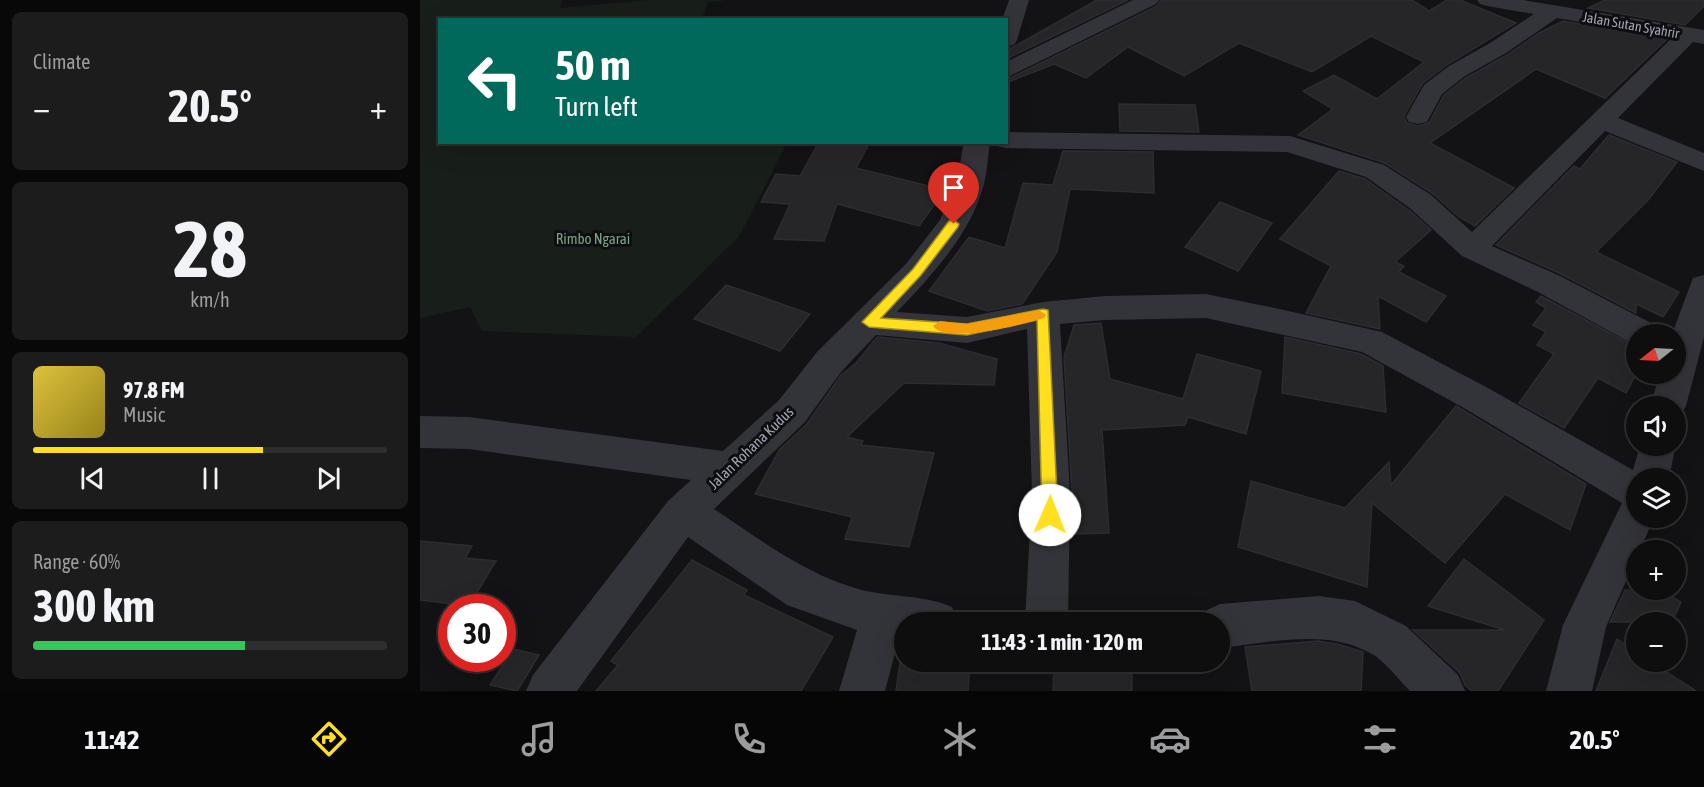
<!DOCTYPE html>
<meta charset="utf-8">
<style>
body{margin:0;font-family:"Asap Condensed",sans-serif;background:#1c1c1d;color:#f1f3f6;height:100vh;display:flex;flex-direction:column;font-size:22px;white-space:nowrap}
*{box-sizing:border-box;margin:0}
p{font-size:20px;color:#9b9c9e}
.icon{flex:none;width:33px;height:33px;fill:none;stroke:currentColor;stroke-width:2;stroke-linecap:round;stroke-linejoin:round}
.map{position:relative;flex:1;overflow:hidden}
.drawer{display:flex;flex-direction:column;gap:12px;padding:12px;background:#080808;width:420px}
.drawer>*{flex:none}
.banner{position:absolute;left:18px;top:18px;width:570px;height:126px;border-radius:0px;box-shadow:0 6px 24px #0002,0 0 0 2px #2e2e2f;background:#00695c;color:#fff;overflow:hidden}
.needle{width:39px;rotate:252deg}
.tools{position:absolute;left:1206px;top:324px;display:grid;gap:12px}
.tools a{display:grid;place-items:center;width:60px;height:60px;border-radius:50%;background:#0e0e0f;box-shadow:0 6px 24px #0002,0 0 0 2px #2e2e2f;font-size:30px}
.speed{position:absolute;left:18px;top:594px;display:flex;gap:12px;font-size:30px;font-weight:700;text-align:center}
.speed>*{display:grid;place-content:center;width:78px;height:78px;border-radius:50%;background:#0e0e0f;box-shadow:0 6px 24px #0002,0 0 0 2px #2e2e2f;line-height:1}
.speed .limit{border:9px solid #d22;background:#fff;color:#111}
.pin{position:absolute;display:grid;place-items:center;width:51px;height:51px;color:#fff;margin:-62px -26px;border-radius:50% 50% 50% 0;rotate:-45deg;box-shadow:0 0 6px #0007}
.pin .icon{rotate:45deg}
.me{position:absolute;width:66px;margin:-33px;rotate:1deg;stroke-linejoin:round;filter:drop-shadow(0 0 4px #0008)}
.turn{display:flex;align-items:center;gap:21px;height:126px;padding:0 18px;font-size:27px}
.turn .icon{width:78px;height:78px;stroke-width:2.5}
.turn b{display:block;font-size:42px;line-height:51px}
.big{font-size:45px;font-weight:700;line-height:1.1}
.drawer .card{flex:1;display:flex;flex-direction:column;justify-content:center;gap:9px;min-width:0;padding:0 21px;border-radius:9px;background:#1c1c1d}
.drawer .dial{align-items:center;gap:0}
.dial b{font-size:78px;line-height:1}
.song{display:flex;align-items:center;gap:18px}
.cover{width:72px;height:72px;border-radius:9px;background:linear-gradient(135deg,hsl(50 70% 55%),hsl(50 70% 35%))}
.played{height:6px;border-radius:3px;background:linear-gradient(90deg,#ffdf20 65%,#2e2e2f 65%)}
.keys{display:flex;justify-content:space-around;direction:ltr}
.heat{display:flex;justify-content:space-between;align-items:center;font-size:33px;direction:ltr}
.charge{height:9px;border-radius:4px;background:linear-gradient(90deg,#34c759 60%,#2e2e2f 0)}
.trip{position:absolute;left:474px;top:612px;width:336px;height:60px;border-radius:30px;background:#0e0e0f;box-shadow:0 6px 24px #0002,0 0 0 2px #2e2e2f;font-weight:700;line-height:60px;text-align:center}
.tab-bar{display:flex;height:96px;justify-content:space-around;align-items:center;background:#060606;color:#9b9c9e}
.tab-bar .icon{width:42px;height:42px}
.tab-bar .selected{color:#ffdf20}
.tab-bar b{font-size:27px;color:#f1f3f6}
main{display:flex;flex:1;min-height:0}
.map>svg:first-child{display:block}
</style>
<main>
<section class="drawer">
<div class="card"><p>Climate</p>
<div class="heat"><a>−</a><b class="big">20.5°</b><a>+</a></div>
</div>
<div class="card dial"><b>28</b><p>km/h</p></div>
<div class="card">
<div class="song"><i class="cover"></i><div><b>97.8 FM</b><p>Music</p></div></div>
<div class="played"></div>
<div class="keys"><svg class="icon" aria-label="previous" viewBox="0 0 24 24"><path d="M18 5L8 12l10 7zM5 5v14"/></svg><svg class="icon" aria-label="pause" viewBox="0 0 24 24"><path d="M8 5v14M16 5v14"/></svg><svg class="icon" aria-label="next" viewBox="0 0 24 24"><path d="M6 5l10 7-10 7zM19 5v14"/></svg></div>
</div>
<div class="card"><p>Range · 60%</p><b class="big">300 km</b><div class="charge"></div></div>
</section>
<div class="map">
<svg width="1284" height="691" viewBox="0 0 1284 691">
<rect width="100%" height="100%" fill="#131214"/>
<polygon fill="#181f1b" points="0,0 142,0 140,8 228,0 308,0 288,2 282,18 20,20 20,142 367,143 319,237 216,337 62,331 50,307 0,318"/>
<g fill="#262528" stroke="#2d2c31" stroke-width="1.5">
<polygon points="677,0 708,0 586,59 586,51"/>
<polygon points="741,0 992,0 1009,11 1027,0 1040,0 1096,23 1028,64 1003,83 984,116 987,123 998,126 1009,123 1024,95 1046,78 1087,55 1119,33 1143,21 1247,39 1185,98 1116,69 1010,143 1094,188 1055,226 1039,217 1012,193 965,163 878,135 913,109 883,91 914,75 957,99 1004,62 951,36 892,72 819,43 764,76 708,47 666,78 634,64 586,83 586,80 737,6"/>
<polygon points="1185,0 1284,0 1284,6 1265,25 1168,8"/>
<polygon points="699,104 775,105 779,132 700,131"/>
<polygon points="1189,135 1257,162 1229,199 1176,252 1259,292 1243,317 1216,304 1216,313 1141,274 1076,245 1154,166 1160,169"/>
<polygon points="399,142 450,142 436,168 525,190 499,226 417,204 404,241 354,239 370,204 341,202 356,174 380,176"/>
<polygon points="643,151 733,152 734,193 650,189 637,252 602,304 567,311 509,291 549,237 585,248 603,183 633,185"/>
<polygon points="919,171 945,179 990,211 1011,230 975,262 984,266 979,272 1026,296 1006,322 958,296 960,329 886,313 911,266 860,239"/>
<polygon points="800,202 852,223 818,271 765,247"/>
<polygon points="306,285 342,297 390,314 360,351 274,319"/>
<polygon points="1121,296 1216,347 1216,374 1206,393 1178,378 1144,428 1099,403 1134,354 1117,345 1126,332 1113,325 1126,308 1116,302"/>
<polygon points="681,323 690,379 763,399 777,354 841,371 826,434 768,417 765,425 682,430 689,533 652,534 652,493 644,357 654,325"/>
<polygon points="457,337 519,343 577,359 574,385 484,383 427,437 443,441 441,445 514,453 489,547 425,539 432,517 335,494 360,449 387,424 421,375 436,363"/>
<polygon points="865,337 941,354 963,366 966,412 862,393"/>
<polygon points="1036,406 1166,484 1150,530 1085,494 1025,563 952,503 947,587 818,547 831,481 925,508 969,462 971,485"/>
<polygon points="0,541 52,546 45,558 76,561 49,606 0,600"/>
<polygon points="1044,559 1124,620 1078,691 1052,691 1045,685 1040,673 993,630 1085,630 1008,606"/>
<polygon points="272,560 327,590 324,595 413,637 381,691 176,691 198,665 191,661"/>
<polygon points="1205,590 1240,590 1261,602 1252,622 1190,622"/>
<polygon points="1197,639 1216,652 1216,662 1231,662 1276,691 1176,691"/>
<polygon points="898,641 917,644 943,652 941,691 832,691 825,647"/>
<polygon points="93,649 119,655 97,691 70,685"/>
<polygon points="480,662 550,662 548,691 476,691"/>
<polygon points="634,662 712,662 712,691 633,691"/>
</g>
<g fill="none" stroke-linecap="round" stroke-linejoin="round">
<g fill="#33333a" fill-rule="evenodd">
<polygon points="589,0 609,0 597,40 594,45 586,46 586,20 582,20"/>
<polygon points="713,0 739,0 736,4 586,78 586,62"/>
<polygon points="1057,0 1103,0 1284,30 1284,44 1273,42 1198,118 1284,153 1284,171 1185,131 1072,246 1140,276 1235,325 1239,334 1216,334 1216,345 1211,343 1118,292 1042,256 991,209 946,177 867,152 586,148 577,146 575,142 586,142 586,132 870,136 964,165 1011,195 1052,232 1252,38 1137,18 1086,53 1045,76 1022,94 1007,122 998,124 989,122 986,117 1004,85 1029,66 1070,43 1114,14 1067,6 1060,4"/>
<path d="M544 142H570C568 156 567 171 564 184 551 234 511 276 477 312L547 317 623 302 685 296 786 294 855 308 962 332 1068 388 1213 470 1220 446 1256 444 1249 478H1216V518H1234L1220 550H1216V558L1186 627 1172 691H1126L1143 625 1202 503 1044 408 942 352 786 318 685 320 640 324 650 493 648 622H605L612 493 607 329 547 343 456 335 421 372 385 422 294 509C341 540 387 576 442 590 472 597 504 595 532 607L538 622H484V639L479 638 465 691H419L437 630 367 605 268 537 157 691H106L113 675 248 501 271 480 49 449 0 448V416L49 417 303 451 359 400 397 352 486 264 520 220 536 185Z"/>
<polygon points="1284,275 1284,337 1266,406 1260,416 1256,418 1256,406 1230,406 1240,374 1256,374 1256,334 1252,334 1273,278"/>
<path d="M899 596 935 601 986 626 1038 675 1045 691H990C979 680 967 664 954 655 908 627 850 643 800 648V622H780L785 611 800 604Z"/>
</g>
</g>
<polygon fill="#ffdf20" stroke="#a69115" stroke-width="1.5" points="534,220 539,224 538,227 501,275 461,318 547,324 623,309 628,310 638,515 636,520 630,523 625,520 622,515 617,320 547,335 449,327 442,322 493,269 529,221"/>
<path fill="#f59e0b" d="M619 310 626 315 624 318C605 324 525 345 513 326L520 321 547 324Z"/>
<g text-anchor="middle" stroke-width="6" stroke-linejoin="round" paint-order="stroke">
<g font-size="14" fill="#a2a5b6" stroke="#0e0d0f">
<text transform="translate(1211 25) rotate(10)" y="5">Jalan Sutan Syahrir</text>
</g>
<g font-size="15" fill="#77a383" stroke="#0e0d0f">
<text x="173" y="244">Rimbo Ngarai</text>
</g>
<g font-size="15" fill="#a2a5b6" stroke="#0e0d0f">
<text transform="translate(331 448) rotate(-44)" y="5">Jalan Rohana Kudus</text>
</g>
</g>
</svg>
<div class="tools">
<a><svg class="needle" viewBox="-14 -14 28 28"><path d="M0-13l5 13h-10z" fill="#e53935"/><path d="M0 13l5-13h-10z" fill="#9b9c9e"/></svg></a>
<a><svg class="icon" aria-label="sound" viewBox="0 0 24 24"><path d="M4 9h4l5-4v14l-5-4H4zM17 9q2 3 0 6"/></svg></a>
<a><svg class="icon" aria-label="layers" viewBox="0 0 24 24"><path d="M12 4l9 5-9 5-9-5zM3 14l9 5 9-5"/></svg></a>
<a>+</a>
<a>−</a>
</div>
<div class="speed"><div class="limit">30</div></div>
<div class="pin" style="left:534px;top:224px;background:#d93025"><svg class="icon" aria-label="arrive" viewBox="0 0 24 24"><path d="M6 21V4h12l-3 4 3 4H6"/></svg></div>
<svg class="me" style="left:630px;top:515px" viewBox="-20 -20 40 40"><circle r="19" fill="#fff"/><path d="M0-13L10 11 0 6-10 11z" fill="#ffdf20"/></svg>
<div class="trip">11:43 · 1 min · 120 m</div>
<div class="banner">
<div class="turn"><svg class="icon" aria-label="left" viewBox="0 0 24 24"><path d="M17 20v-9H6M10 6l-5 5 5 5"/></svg><div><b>50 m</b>Turn left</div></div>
</div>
</div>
</main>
<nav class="tab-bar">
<b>11:42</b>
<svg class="icon selected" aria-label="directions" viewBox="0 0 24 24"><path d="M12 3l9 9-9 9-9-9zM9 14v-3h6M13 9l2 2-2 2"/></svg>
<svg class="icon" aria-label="music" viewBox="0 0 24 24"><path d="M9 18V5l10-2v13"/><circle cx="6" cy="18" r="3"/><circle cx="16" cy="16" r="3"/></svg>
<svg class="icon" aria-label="phone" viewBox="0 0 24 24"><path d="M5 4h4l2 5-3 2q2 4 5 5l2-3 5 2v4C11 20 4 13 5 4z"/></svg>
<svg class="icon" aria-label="climate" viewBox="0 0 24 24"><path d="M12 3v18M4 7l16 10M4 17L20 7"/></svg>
<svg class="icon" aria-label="car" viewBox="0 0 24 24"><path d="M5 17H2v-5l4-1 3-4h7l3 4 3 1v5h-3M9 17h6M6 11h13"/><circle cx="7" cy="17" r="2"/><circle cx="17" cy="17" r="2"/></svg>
<svg class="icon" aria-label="filters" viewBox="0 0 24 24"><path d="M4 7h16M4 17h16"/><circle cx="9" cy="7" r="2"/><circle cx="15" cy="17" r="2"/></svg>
<b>20.5°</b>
</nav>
